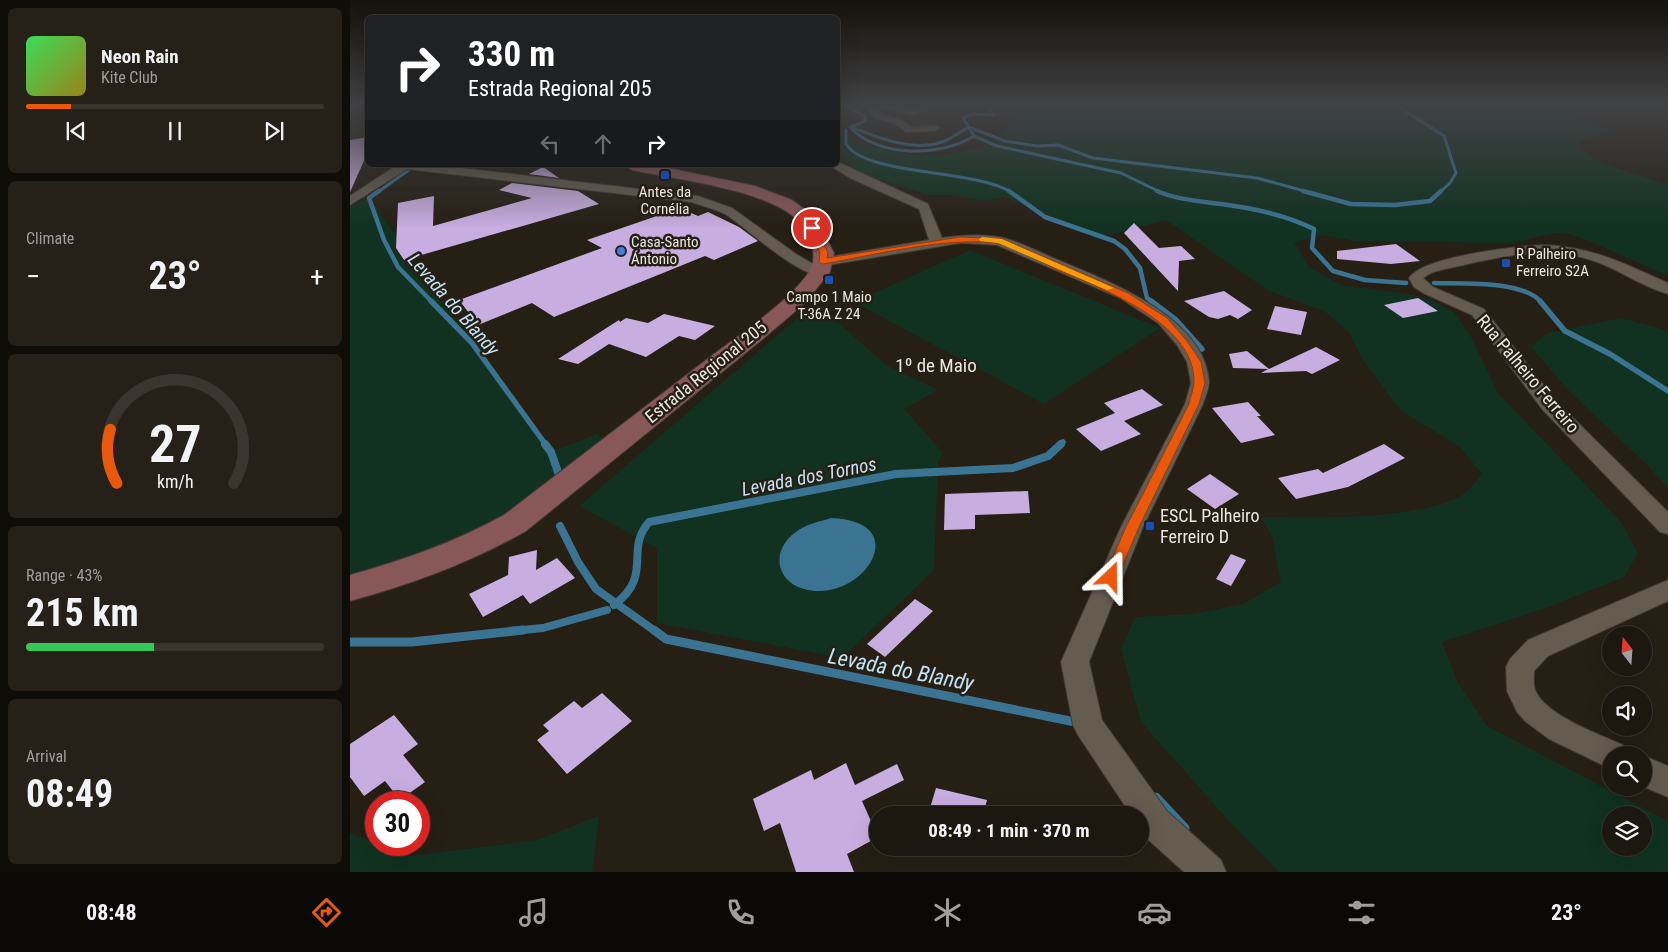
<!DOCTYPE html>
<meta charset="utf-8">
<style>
body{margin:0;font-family:"Roboto Condensed",sans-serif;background:#252018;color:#f1f3f6;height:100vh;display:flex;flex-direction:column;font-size:19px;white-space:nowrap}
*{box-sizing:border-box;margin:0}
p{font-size:16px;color:#a09f9e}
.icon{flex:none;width:28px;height:28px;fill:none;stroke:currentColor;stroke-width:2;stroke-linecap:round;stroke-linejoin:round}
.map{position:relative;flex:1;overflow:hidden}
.details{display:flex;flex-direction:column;gap:8px;padding:8px;background:#0f0d08;width:350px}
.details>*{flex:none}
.top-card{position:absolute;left:15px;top:15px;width:475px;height:152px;border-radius:8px;box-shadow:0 5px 20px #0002,0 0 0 1px #3a362f;background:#202124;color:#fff;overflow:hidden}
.needle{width:32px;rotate:343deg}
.tools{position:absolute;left:1252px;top:626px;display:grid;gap:10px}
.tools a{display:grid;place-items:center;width:50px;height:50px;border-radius:50%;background:#1c170f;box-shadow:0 5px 20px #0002,0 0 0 1px #3a362f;font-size:25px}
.speed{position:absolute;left:15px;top:791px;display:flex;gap:10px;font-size:25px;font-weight:700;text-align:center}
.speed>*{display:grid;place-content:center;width:65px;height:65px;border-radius:50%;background:#1c170f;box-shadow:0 5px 20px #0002,0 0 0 1px #3a362f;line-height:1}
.speed .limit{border:8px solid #d22;background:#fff;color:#111}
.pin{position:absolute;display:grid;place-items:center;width:42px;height:42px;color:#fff;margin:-21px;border:2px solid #fff;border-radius:50%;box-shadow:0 1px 5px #0007}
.me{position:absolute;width:55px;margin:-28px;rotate:23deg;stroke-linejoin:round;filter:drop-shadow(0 0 4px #0008)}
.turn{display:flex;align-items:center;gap:18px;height:105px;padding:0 20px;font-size:22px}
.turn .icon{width:65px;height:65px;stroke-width:2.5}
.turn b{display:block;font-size:35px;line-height:42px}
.lanes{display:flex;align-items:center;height:48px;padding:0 20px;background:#0003;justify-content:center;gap:25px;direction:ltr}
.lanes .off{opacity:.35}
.big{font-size:38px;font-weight:700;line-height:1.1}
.details .card{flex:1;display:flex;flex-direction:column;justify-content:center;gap:8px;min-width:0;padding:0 18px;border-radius:8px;background:#252018}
.details .dial{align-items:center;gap:0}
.dial svg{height:130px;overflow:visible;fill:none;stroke:#3a362f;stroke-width:7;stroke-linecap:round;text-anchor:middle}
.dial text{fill:#f1f3f6;stroke:none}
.song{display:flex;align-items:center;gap:15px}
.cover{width:60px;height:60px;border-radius:8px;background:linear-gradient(135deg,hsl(130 70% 55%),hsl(50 70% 35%))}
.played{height:5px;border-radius:2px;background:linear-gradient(90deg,#ea580c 15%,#3a362f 15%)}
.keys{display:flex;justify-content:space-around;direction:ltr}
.heat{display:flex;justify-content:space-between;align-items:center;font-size:28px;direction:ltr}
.charge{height:8px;border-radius:4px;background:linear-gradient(90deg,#34c759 43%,#3a362f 0)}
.trip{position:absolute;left:519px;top:806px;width:280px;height:50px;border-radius:25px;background:#1c170f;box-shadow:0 5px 20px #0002,0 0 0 1px #3a362f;font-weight:700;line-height:50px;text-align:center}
.menu{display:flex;height:80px;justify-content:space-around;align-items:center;background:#0b0906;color:#a09f9e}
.menu .icon{width:35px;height:35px}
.menu .current{color:#ea580c}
.menu b{font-size:22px;color:#f1f3f6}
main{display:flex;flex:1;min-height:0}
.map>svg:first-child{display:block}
</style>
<main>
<section class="details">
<div class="card">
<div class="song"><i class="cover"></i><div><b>Neon Rain</b><p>Kite Club</p></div></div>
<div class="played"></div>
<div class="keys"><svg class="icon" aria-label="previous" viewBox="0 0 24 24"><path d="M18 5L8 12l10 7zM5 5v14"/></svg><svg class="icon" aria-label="pause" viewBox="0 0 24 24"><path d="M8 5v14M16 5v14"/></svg><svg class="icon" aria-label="next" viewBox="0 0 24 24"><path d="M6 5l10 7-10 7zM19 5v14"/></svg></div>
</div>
<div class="card"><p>Climate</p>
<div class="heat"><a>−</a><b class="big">23°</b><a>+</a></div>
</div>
<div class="card dial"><svg viewBox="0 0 100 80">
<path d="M14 69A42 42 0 1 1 86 69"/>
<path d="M14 69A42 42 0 0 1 10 36" stroke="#ea580c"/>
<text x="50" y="56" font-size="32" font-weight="700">27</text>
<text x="50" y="72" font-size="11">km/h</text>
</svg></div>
<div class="card"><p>Range · 43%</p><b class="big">215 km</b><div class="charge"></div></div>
<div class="card"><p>Arrival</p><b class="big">08:49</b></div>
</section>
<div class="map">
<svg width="1318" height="872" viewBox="0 0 1318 872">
<rect width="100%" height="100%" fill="#261f14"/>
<g fill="#113220" fill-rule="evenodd">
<path d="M654 106H1206C1214 116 1247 122 1261 130L1230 141 1228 147 1249 162 1318 185V276L1237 240 1219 234 1204 233 1163 243 1006 241 972 235 944 242 959 267 991 285 1057 294 1079 299 1104 312 1121 337 1148 393 1271 522 1288 553 1274 577 1193 609 1092 642 1107 681 1137 726 1318 821V872H929L878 820 791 722 771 649 785 617 842 614 893 604 931 582 922 537 911 517C971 517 1052 521 1108 498 1116 494 1126 481 1132 474L1110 447 1050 410 1013 360 999 332 974 311 919 291 816 220 745 239 727 228 654 197 635 201 601 195H579L515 175 488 157V130L507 142 560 155H596L636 146 662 123 652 108ZM1261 815H1294V848H1261Z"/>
<polygon points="19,198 201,452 247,434 258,445 147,522 63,558 0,577 0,206"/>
<polygon points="620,250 810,328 694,404 504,302"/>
<polygon points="459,308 472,308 536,365 588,390 554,409 593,453 588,462 584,570 492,658 307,623 307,548 229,506"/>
<polygon points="1272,318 1318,331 1318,488 1295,463 1220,392 1181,347 1197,333"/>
<polygon points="249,816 242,872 0,872 0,833 26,843 26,845 61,856 187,840"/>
</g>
<path fill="#3b7493" d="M481 518C567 521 512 605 454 589 425 581 421 549 446 532 456 524 469 522 481 518Z"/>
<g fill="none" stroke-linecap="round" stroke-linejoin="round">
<g stroke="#3b7493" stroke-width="3">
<path d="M498 106 514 116 516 121 500 127C528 158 591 157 624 136"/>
<polyline points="641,106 640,109 644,115 623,114 613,118 624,136 647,146 771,173 810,192"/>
<polyline points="1048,106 1094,136 1106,173 1100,183 1090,192"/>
<path d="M504 128C530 138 561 151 589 143 600 140 608 133 617 128"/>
<polyline points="621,128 655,141 687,146 708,145 743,158 907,178 958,192"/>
<path d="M496 130V144C516 176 625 169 661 192"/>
<polyline points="28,192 63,167 57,165"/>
</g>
<g stroke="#3b7493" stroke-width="4.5">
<polyline points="29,191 19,198 34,240 48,267 82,302"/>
<polyline points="659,191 695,217 764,241 775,249 790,268 797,298 803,302"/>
<path d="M807 191C828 200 849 201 871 204 903 208 936 215 964 229L962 248 983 271 1015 280 1056 283"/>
<polyline points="953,191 1001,204 1045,205 1080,201 1091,191"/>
<path d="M1084 283C1112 284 1172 280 1191 302"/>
</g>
<g stroke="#3b7493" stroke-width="5.5">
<polyline points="81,301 122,343 196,445"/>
<polyline points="801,301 826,320 852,349"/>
<polyline points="1190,301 1215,331 1260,354 1318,391"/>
<polyline points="710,445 713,442"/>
</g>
<g stroke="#3b7493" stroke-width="8">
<polyline points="195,444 201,452 209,475"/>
<polyline points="210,526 228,562 246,589 305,631"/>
<path d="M264 605C304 575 274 551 299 522L546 474 663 468 698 456 711 444"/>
<polyline points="162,631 193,628 257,610"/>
</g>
<g stroke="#3b7493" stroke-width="9">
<polyline points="304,630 316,639 730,723"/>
<polyline points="0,642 62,642 173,630"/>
<polyline points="806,797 835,828"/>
</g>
</g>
<g fill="#c8ade0">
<polygon points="18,137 18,152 0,192 0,140"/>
<polygon points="193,167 209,178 179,174"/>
<polygon points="162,183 228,191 249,204 54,260 46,248 48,203 84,196 83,226 182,198 149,190"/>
<polygon points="330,208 348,216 358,212 389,227 408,241 364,260 355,256 204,317 182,303 128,325 109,300 252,248 237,240"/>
<polygon points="784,223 809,248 831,246 845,259 829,261 828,291 774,233"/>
<polygon points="1046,244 1070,261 1041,264 987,259 987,251"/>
<polygon points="874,291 902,310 888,319 880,315 868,319 859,317 834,301"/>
<polygon points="1068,298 1088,311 1053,318 1034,305"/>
<polygon points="925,306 957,312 951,335 917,329"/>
<polygon points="314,314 365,326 345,340 329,336 296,357 259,344 228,364 208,359 269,320 270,322 276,318 298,323"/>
<polygon points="966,347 990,360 962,374 956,371 911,373 918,369 883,368 879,354 897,351 919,369"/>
<polygon points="792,389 813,405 774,421 791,434 751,451 726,429 765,413 754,403"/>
<polygon points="898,402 911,416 907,416 925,435 891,443 862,408"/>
<polygon points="1034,444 1055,458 998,487 946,499 928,478 968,469 973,473"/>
<polygon points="860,474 889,494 865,509 837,489"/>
<polygon points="678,491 680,513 625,515 625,529 594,530 595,494"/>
<polygon points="187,550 186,570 207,558 225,578 180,604 173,595 133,617 119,594 158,575 159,557"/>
<polygon points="881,554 896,560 881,586 866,579"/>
<polygon points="565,599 583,611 535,657 517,644"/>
<polygon points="252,693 282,721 217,774 187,740 199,731 193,725 224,701 232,708"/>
<polygon points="44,715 68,744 53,755 75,782 50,800 35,781 14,796 0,777 0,744"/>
<polygon points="496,763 505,785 547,764 554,780 512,801 528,837 497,854 504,872 446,872 430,823 414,831 403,799 461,770 464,780"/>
<polygon points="586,788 637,800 633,815 578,815"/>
</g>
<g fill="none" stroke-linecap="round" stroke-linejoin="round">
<defs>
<g id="street">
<polygon points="515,106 525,106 533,115 550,119 562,127 585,125 590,128 585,131 556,132 544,123 527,119"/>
<polygon points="546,106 563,109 586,106 563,115 528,107"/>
<path d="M488 162 578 204 592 238C611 235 630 234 649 237 668 240 694 255 713 262 761 282 856 319 859 382 859 389 855 397 853 404L793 527 739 662 752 720 817 811 871 860 876 872H834L793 835 790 829V815H781L728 735 723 725 711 662 771 527 835 404 841 383 837 362 827 345 808 323 770 298 647 245 610 243 473 266 468 265 466 262 468 259 473 258 579 240 569 209 500 178 479 165H488Z"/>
<path d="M47 165H85L348 196 382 208 446 254 477 272 475 275C452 281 396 227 375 214 365 209 352 206 342 202L57 169 0 205V196Z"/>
<path d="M1195 245C1243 247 1275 264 1318 283V294C1291 287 1268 268 1241 260 1199 246 1152 256 1109 266 1097 269 1083 270 1073 278L1083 287 1134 309 1206 401 1318 512V534L1310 532 1192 409 1122 315 1073 293 1064 287 1059 278C1074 256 1167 246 1195 245Z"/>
<path d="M1318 580V601L1198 656 1184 671C1184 677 1183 684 1185 690 1196 716 1249 734 1273 745L1277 755H1261V769L1199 739 1176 722 1167 712 1157 691 1156 667 1160 659 1178 640Z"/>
<polygon points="1294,756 1318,766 1318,797 1294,787"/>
</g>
<path id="secondary" d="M274 165H304L405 186 442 200 461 214 471 228 484 253 480 272 455 303 414 338 176 531C120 563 62 584 0 601V575C54 560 105 542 154 515 221 464 288 412 356 360 385 338 439 302 459 272 469 257 460 235 450 223 423 190 324 179 282 170Z"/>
</defs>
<use href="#street" stroke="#3f3a33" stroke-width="2"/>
<use href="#secondary" stroke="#3f3a33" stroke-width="2"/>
<use href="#street" fill="#655c50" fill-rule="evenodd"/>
<use href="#secondary" fill="#885757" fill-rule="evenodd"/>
</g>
<linearGradient id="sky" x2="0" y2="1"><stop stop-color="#15110b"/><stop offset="0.46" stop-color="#414245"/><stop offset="1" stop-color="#414245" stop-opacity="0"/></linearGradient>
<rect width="1318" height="228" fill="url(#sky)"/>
<path fill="#ea580c" stroke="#983908" d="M462 226 466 228 478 253 477 258 610 237 652 239 778 293 817 318 837 341 851 362 855 383 849 404 789 527 766 581H756L754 577 776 527 839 404C840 397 844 389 844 382 845 323 753 289 708 270 692 263 661 245 646 243 594 237 525 255 473 264L469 262 470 253 459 228Z"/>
<polygon fill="#f59e0b" points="632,237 652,239 764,288 757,290 648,243 630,241 629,239"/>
<g fill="#1a4fb4" stroke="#261f14" stroke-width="2">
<rect x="310" y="170" width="10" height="10" rx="2.5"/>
<rect x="1151" y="258" width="10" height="10" rx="2.5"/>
<rect x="474" y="275" width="10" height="10" rx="2.5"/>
<rect x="795" y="521" width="10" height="10" rx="2.5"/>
</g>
<circle fill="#3f7fe0" stroke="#261f14" stroke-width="2" cx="271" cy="251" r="5"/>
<g text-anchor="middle" stroke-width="5" stroke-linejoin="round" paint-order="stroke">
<g font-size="15" fill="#ebe6df" stroke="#261f14">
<text x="315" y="197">Antes da<tspan x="315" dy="17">Cornélia</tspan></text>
<text x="281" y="247" text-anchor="start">Casa-Santo<tspan x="281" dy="17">Ántonio</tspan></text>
<text x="1166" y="259" text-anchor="start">R Palheiro<tspan x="1166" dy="17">Ferreiro S2A</tspan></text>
<text x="479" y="302">Campo 1 Maio<tspan x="479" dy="17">T-36A Z 24</tspan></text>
</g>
<g font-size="18" fill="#ebe6df" stroke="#261f14">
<text transform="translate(356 372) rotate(-39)" y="6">Estrada Regional 205</text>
<text transform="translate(1178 374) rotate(50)" y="6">Rua Palheiro Ferreiro</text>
</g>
<g font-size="18" fill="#ebe6df" stroke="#261f14" text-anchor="start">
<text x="810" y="522">ESCL Palheiro<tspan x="810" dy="21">Ferreiro D</tspan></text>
</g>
<g font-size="19" font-style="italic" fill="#c2e2f5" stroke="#261f14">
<text transform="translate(104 304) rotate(49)" y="7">Levada do Blandy</text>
<text transform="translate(459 476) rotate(-11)" y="7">Levada dos Tornos</text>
</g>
<g font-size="19" fill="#ebe6df" stroke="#261f14">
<text x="586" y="372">1º de Maio</text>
</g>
<g font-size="22" font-style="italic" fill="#c2e2f5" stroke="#261f14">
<text transform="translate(551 669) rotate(11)" y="8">Levada do Blandy</text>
</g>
</g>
</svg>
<div class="tools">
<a><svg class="needle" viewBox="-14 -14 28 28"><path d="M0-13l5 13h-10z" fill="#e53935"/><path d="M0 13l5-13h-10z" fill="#a09f9e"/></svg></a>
<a><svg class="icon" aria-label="sound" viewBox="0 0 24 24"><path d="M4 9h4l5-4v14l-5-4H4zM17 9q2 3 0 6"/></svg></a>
<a><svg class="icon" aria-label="search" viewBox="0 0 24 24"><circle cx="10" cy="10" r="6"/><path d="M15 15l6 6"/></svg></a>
<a><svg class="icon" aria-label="layers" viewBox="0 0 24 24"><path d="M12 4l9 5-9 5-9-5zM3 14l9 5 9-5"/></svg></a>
</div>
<div class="speed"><div class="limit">30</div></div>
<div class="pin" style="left:462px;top:228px;background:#d93025"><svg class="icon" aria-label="arrive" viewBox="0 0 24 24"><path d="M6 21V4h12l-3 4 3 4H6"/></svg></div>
<svg class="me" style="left:761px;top:577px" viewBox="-20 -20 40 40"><path d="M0-17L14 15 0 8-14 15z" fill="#ea580c" stroke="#fff" stroke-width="4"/></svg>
<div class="trip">08:49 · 1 min · 370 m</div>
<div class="top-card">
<div class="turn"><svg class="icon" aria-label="right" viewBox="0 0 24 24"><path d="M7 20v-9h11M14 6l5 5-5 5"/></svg><div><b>330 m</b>Estrada Regional 205</div></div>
<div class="lanes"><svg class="icon off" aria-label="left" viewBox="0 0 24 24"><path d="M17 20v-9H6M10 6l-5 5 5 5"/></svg><svg class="icon off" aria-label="ahead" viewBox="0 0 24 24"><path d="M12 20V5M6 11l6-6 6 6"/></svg><svg class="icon" aria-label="right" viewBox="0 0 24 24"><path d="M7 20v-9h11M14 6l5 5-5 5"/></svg></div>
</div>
</div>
</main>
<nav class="menu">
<b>08:48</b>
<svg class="icon current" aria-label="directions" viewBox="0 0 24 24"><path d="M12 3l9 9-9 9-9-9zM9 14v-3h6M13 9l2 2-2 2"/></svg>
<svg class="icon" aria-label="music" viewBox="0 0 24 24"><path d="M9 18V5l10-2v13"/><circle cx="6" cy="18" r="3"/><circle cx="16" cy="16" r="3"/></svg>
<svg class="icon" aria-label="phone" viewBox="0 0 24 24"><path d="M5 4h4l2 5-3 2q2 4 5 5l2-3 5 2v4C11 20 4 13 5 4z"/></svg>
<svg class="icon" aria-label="climate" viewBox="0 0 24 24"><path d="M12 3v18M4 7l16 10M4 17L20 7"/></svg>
<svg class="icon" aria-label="car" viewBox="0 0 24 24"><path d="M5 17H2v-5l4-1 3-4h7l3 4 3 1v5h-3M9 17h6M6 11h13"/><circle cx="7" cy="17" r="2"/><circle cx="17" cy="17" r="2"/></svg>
<svg class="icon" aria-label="filters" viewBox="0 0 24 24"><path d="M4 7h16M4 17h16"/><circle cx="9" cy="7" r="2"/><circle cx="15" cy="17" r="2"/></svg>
<b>23°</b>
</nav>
